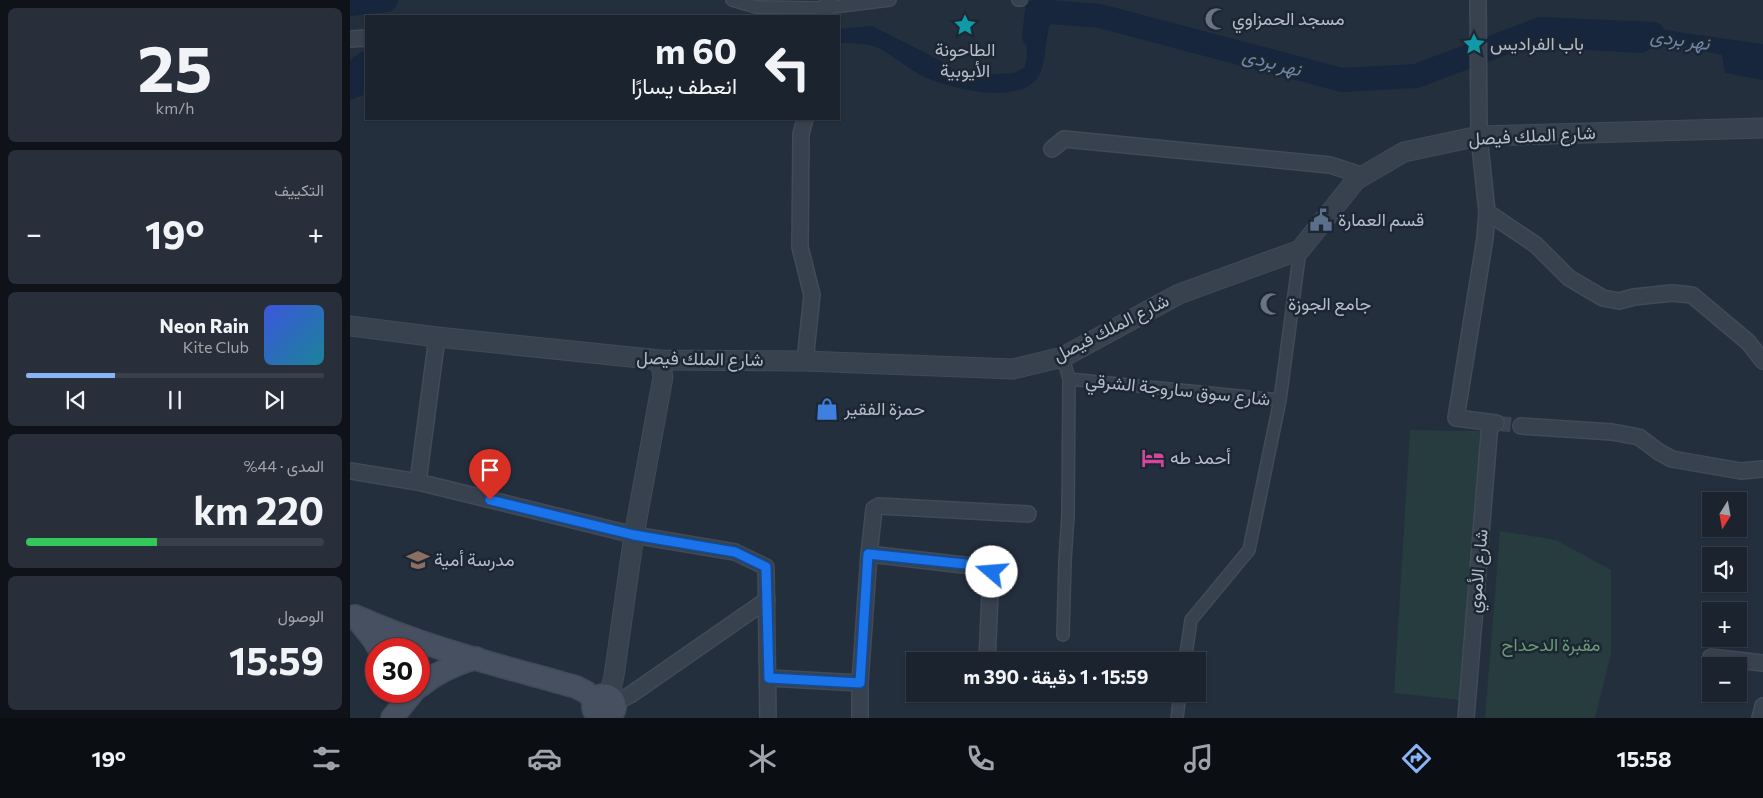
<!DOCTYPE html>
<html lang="ar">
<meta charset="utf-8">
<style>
body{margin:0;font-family:Commissioner,Vazirmatn,sans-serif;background:#282f3a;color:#f1f3f6;direction:rtl;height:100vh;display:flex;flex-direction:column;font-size:19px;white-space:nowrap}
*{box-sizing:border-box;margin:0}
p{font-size:16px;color:#a0a4aa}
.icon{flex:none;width:28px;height:28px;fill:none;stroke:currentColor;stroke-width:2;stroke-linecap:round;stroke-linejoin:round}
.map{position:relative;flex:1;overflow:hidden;direction:ltr}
.panel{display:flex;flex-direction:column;gap:8px;padding:8px;background:#0f1319;width:350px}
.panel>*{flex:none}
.hud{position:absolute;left:15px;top:15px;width:475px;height:105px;border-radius:0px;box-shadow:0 1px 4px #0004,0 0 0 1px #39404a;direction:rtl;background:#1b232e;color:#f1f3f6;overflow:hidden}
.needle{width:32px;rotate:191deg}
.controls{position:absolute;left:1352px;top:492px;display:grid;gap:10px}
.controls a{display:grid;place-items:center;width:45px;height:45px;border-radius:0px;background:#1b232e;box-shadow:0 1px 4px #0004,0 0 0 1px #39404a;font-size:25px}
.speed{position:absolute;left:15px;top:638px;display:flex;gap:10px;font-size:25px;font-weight:700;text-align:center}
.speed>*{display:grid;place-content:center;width:65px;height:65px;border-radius:50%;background:#1b232e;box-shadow:0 1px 4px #0004,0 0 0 1px #39404a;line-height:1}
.speed .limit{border:8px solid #d22;background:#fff;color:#111}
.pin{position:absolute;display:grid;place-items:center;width:42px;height:42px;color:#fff;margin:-51px -21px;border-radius:50% 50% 50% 0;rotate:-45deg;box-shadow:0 0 5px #0007}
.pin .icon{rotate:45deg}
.me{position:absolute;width:55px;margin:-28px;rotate:288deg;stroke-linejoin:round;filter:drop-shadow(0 0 4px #0008)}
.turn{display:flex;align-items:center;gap:18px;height:105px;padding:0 20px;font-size:22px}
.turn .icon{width:65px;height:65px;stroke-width:2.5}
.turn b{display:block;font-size:35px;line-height:42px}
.big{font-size:38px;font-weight:700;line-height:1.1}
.panel .widget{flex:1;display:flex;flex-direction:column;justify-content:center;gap:8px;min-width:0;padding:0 18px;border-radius:8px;background:#282f3a}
.panel .dial{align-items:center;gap:0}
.dial b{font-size:65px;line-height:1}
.song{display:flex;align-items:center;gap:15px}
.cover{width:60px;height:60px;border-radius:8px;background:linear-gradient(135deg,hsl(230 70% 55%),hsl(190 70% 35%))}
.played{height:5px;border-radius:2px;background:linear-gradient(90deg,#8ab4f8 30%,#39404a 30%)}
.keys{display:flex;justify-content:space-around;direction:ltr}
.heat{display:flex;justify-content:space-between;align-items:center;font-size:28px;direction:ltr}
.charge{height:8px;border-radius:4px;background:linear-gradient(90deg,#34c759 44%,#39404a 0)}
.trip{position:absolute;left:556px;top:652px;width:300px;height:50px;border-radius:0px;background:#1b232e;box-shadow:0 1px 4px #0004,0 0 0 1px #39404a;font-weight:700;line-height:50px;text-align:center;direction:rtl}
.tabs{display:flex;height:80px;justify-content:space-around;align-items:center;background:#0b0e12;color:#a0a4aa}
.tabs .icon{width:35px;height:35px}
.tabs .on{color:#8ab4f8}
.tabs b{font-size:22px;color:#f1f3f6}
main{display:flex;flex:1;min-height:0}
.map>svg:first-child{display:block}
</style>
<main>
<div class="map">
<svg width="1413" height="718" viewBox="0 0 1413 718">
<rect width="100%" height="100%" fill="#242f3e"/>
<g fill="#263c3f">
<polygon points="1060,430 1131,431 1118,701 1044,693"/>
<polygon points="1150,531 1206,540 1261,570 1261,654 1245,718 1135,718"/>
</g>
<g fill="#17263c">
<path d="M687 11 714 13 701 20C696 34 695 66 689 76 671 106 601 89 575 77 558 70 543 54 526 47 516 43 500 43 489 43V29L522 26 595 63 613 76 664 73 675 67 677 56 675 16Z"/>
<polygon points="1284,28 1317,30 1334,33 1413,44 1413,80 1375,73 1372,55 1313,42 1293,53 1194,48 1166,51 1157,42 1191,29 1271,33"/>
<polygon points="16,63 16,94 0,100 0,75"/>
</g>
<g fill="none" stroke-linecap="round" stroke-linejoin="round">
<g stroke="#17263c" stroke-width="24">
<polyline points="0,4 36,0"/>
<polyline points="684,36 687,11 750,16 992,80 1066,76 1191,29 1303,34"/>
<polyline points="0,75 16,63"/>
</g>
<polyline stroke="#3a4453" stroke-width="15" stroke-dasharray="15 8" stroke-linecap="butt" points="1146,423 1171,426"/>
<defs>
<g id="pedestrian">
<polyline points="382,0 406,7 475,8 540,0"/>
<polyline points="668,0 671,0"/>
<polyline points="713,357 719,379 930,400"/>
<polyline points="713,635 715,561 718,515 719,379"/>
<polyline points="835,661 841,620 899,550 930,400 950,250"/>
<polyline points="827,718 830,694"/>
</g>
<g id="minor">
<polyline points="1128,0 1129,136 1137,212 1186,245 1219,278 1253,298 1269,301 1284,297 1322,293 1342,295 1398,342 1413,361"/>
<polyline points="476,16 475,8 479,0"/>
<polyline points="0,39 16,38"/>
<polyline points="455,119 451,134 450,247 462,295 455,361"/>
<polyline points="702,149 714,139 980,165 1014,176"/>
<polyline points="1137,212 1135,238 1106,418 1146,423"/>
<polyline points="1171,426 1262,432 1289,437 1309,452 1322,459 1391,471 1413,469"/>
<polyline points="0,471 68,482 284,535 385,552 416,567 418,718"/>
<polyline points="68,482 87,337"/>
<polyline points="519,554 639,568 641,572 637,661"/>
<polyline points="1361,657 1413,663"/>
<polyline points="419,678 510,683"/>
<polyline points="264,703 280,695 417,600"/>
<polyline points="251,716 252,718"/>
<polyline points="510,718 510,683 519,554 524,509 529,506 678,514"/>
<polyline points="1116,718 1140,423"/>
<polyline points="1410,718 1413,706"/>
</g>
<g id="tertiary">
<polyline points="0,326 87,337 310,360 455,361 663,369 713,357 829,294 950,250 1006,180 1054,152 1129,136 1413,128"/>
<polyline points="259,696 264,676 284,535 313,377 310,360"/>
</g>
<g id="secondary">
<path d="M5 616C76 648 152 666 226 687L236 692 245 700"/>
<polyline points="7,619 23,639 29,649"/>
<path d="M69 687C86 673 105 664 126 658"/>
<circle cx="254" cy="706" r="11"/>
<polyline points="42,718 64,691"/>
</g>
</defs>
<use href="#pedestrian" stroke="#414a57" stroke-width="14"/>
<use href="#minor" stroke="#414a57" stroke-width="18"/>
<use href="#tertiary" stroke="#414a57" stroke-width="21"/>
<use href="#secondary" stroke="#414a57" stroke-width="24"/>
<use href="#pedestrian" stroke="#38414e" stroke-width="11"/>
<use href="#minor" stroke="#38414e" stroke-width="15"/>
<use href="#tertiary" stroke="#38414e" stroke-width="19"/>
<use href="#secondary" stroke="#465061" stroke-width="21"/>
</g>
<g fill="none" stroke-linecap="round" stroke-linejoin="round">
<defs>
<polyline id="route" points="140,500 284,535 385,552 416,567 419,678 510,683 518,554 635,566 639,568 642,572"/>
</defs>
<use href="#route" stroke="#114b97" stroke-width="12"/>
<use href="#route" stroke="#1a73e8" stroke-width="9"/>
</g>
<defs>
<symbol id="mosque-bare" viewBox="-9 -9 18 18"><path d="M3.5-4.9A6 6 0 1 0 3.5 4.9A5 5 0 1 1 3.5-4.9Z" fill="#6b7280" stroke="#1d2633" stroke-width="2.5" paint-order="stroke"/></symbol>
<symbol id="sight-bare" viewBox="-9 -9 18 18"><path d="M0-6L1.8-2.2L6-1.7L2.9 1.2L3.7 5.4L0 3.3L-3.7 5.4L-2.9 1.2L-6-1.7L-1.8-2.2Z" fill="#0f9aa8" stroke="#1d2633" stroke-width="2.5" paint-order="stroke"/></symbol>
<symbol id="civic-bare" viewBox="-9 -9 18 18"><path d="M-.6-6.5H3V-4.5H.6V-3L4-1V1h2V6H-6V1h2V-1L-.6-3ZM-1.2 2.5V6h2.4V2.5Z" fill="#5c6f8a" stroke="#1d2633" stroke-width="2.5" paint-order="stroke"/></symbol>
<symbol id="shop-bare" viewBox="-9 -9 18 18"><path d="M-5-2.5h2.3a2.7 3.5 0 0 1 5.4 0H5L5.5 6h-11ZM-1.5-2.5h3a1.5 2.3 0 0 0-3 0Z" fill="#3f7fe0" stroke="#1d2633" stroke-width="2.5" paint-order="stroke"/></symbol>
<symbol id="hotel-bare" viewBox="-9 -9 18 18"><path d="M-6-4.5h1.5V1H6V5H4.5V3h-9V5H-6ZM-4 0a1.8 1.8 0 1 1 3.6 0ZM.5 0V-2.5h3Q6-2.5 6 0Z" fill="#d1479c" stroke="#1d2633" stroke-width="2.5" paint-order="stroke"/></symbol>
<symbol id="school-bare" viewBox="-9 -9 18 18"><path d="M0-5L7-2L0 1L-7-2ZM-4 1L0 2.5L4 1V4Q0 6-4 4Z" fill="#8d6e63" stroke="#1d2633" stroke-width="2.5" paint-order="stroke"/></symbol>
</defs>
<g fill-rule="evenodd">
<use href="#mosque-bare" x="850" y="3" width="32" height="32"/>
<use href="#sight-bare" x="599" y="9" width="32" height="32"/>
<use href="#sight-bare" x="1108" y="28" width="32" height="32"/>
<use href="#civic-bare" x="955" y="204" width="32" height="32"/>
<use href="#mosque-bare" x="905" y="288" width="32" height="32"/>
<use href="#shop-bare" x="461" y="393" width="32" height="32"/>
<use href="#hotel-bare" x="787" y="442" width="32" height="32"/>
<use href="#school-bare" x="52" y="544" width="32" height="32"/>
</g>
<g text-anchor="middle" stroke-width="5" stroke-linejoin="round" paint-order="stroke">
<g font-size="18" fill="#b4bcc9" stroke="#1d2633" text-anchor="start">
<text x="882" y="25">مسجد الحمزاوي</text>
<text x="1140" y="50">باب الفراديس</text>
<text x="615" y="56" text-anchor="middle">الطاحونة<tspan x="615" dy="21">الأيوبية</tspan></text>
<text x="988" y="226">قسم العمارة</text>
<text x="938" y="310">جامع الجوزة</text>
<text x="494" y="415">حمزة الفقير</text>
<text x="820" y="464">أحمد طه</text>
<text x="84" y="566">مدرسة أمية</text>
</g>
<g font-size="18" fill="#b4bcc9" stroke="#1d2633">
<text transform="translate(1182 136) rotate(-3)" y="6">شارع الملك فيصل</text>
<text transform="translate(761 328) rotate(-27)" y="6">شارع الملك فيصل</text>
<text transform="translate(350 359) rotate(1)" y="6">شارع الملك فيصل</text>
<text transform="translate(828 390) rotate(6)" y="6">شارع سوق ساروجة الشرقي</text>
<text transform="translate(1128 571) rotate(-85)" y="6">شارع الأموي</text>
</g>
<g font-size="18" fill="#6b9a76" stroke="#1d2633">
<text x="1201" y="651">مقبرة الدحداح</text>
</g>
<g font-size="19" font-style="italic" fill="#6d86a8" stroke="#1d2633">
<text transform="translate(1330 39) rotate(8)" y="7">نهر بردى</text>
<text transform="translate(922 62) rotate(15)" y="7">نهر بردى</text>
</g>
</g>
</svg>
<div class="controls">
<a><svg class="needle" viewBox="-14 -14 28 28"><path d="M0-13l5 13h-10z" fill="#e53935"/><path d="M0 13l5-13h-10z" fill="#a0a4aa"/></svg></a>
<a><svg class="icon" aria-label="sound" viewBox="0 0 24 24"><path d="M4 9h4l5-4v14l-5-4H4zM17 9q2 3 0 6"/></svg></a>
<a>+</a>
<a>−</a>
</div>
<div class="speed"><div class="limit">30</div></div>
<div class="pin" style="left:140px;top:500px;background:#d93025"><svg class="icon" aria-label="arrive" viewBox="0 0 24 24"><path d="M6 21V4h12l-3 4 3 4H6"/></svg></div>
<svg class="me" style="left:642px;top:572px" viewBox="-20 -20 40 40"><circle r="19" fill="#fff"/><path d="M0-13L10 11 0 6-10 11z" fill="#1a73e8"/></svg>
<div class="trip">15:59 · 1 دقيقة · 390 m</div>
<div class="hud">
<div class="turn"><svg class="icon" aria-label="left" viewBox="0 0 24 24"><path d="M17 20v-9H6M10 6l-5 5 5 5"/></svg><div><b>60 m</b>انعطف يسارًا</div></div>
</div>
</div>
<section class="panel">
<div class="widget dial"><b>25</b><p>km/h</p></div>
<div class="widget"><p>التكييف</p>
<div class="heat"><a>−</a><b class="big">19°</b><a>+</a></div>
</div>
<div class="widget">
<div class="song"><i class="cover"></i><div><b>Neon Rain</b><p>Kite Club</p></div></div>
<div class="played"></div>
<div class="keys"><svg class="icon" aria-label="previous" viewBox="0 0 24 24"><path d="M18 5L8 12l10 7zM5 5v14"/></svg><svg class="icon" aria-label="pause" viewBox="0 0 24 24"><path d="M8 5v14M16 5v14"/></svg><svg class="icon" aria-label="next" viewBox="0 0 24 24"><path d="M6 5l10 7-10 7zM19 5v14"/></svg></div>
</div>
<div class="widget"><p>المدى · 44%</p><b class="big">220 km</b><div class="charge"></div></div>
<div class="widget"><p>الوصول</p><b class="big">15:59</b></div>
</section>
</main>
<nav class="tabs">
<b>15:58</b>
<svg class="icon on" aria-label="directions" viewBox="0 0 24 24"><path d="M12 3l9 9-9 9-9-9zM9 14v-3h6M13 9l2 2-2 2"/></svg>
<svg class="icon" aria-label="music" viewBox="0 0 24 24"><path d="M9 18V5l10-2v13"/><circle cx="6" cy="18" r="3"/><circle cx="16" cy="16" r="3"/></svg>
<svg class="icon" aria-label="phone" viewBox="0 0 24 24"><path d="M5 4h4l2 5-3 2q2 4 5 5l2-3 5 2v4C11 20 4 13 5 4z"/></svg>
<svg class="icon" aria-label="climate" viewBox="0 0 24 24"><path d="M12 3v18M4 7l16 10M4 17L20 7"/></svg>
<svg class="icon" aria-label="car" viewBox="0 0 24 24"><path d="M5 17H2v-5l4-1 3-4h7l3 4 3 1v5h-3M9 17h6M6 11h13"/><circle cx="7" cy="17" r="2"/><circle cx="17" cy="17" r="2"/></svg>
<svg class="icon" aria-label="filters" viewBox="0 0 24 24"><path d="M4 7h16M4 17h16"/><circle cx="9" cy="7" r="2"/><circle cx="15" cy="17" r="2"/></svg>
<b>19°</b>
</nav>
